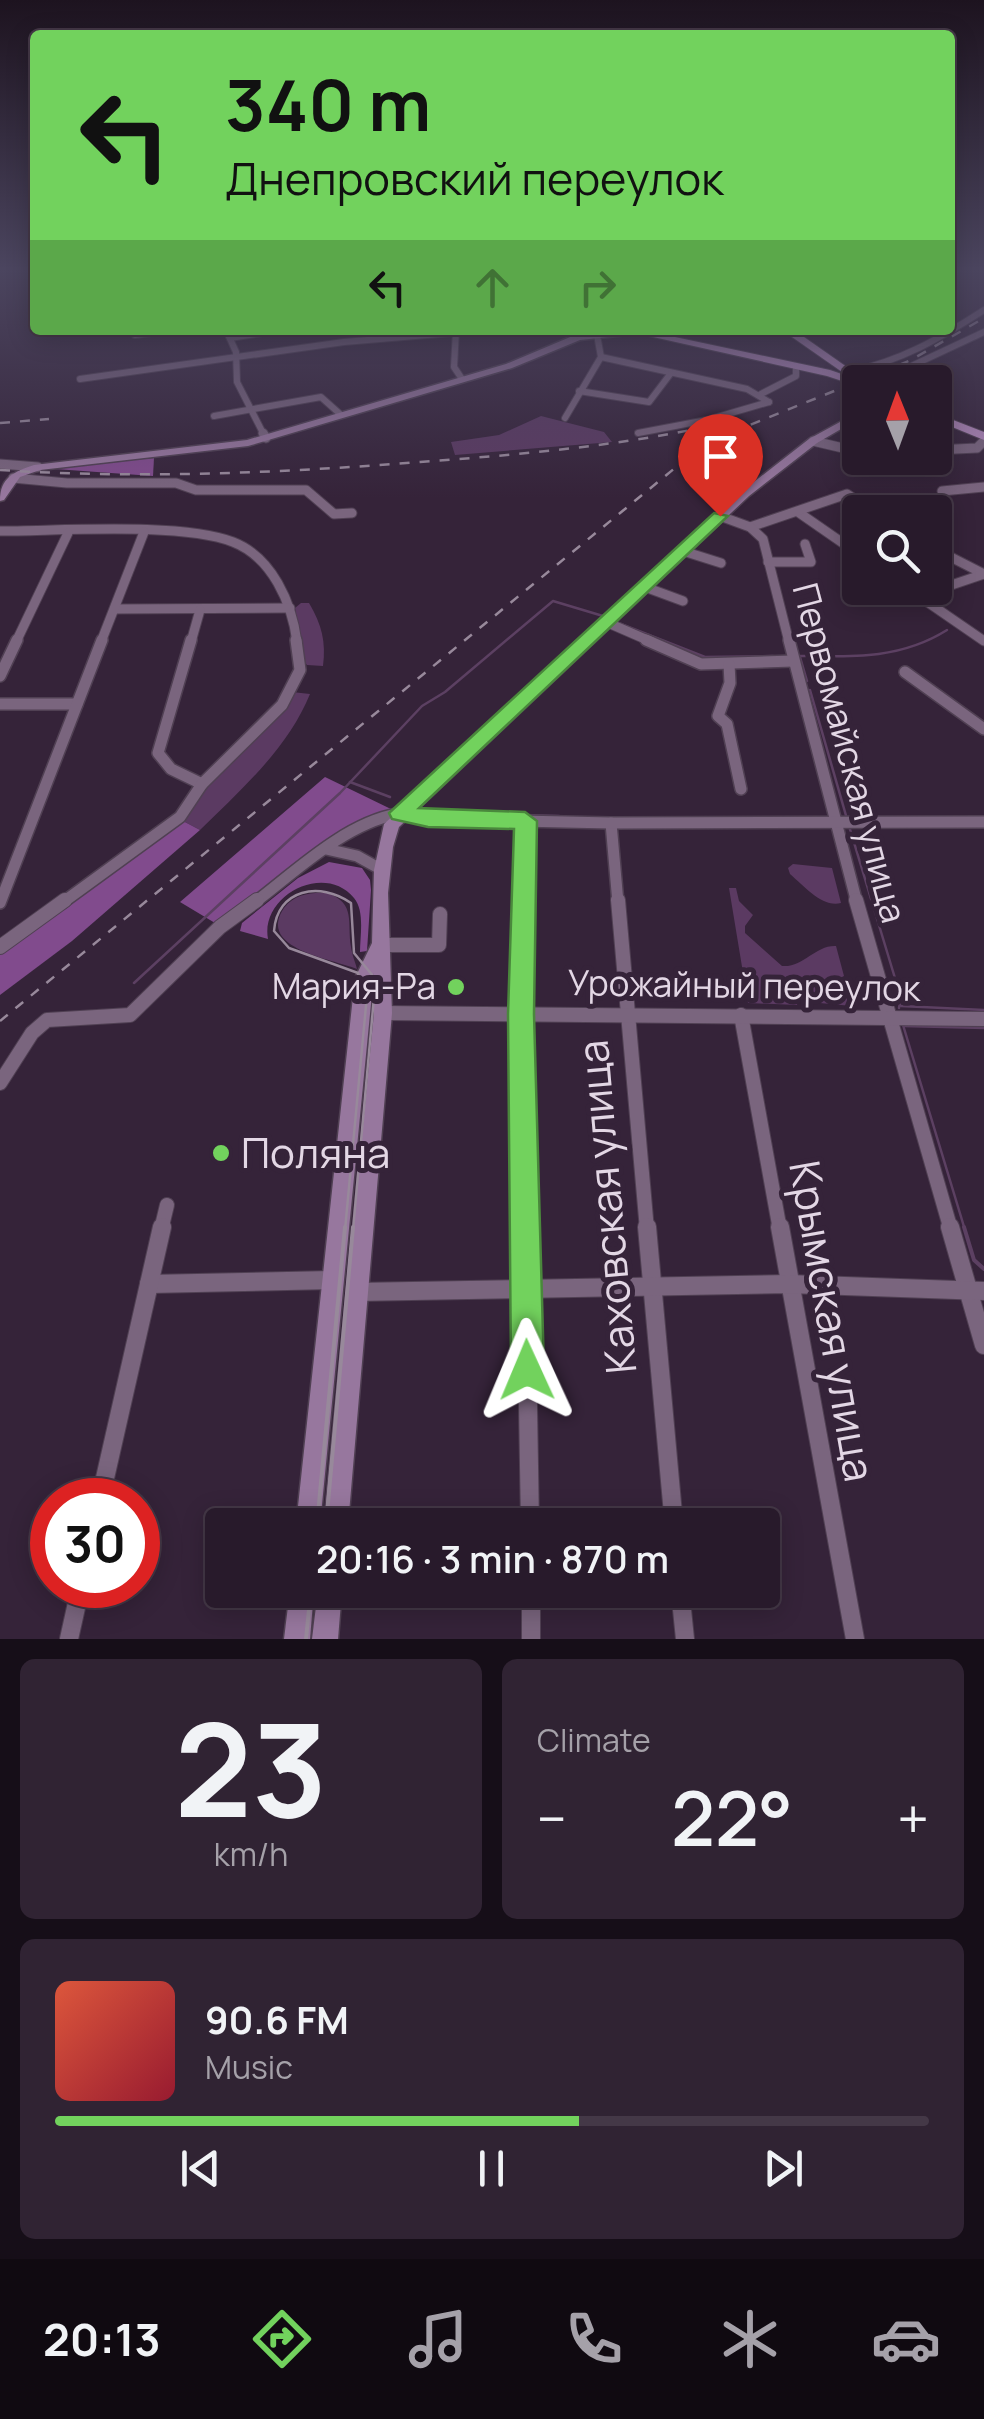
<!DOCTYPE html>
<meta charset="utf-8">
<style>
body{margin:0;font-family:Manrope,sans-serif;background:#302333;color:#f1f3f6;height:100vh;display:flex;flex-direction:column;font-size:38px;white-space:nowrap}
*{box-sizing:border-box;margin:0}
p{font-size:32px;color:#a5a1a9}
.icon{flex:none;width:55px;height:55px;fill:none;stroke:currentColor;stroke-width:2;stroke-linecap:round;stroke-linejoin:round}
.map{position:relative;height:1639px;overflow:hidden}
.panel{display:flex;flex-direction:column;gap:20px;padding:20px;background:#160e18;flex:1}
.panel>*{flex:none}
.top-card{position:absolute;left:30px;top:30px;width:925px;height:305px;border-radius:10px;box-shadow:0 5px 25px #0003,0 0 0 2px #443847;background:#72d25d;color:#111;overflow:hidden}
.needle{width:65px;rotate:359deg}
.tools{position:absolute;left:842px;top:365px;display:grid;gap:20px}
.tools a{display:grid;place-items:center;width:110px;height:110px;border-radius:10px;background:#281a2b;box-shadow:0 5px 25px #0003,0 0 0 2px #443847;font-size:50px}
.speed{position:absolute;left:30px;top:1478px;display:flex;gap:20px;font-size:50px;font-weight:700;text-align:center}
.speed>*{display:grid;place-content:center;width:130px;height:130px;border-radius:50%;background:#281a2b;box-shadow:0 5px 25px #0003,0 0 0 2px #443847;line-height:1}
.speed .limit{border:15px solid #d22;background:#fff;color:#111}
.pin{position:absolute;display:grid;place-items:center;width:85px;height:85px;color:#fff;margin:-102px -42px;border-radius:50% 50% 50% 0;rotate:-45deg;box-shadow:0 0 10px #0007}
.pin .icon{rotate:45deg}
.me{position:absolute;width:110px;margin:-55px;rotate:359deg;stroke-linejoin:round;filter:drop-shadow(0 0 8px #0008)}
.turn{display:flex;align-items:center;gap:35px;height:210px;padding:0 30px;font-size:45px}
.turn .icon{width:130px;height:130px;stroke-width:2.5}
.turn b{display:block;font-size:70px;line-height:85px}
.lanes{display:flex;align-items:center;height:95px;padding:0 30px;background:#0003;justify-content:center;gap:50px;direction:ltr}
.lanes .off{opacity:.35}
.big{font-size:75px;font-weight:600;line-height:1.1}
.panel .card{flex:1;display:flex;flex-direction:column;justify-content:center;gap:15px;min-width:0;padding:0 35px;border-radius:15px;background:#302333}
.panel .dial{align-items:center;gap:0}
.dial b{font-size:130px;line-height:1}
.song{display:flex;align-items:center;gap:30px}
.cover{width:120px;height:120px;border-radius:15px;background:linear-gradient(135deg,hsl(10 70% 55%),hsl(350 70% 35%))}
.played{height:10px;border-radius:5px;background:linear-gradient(90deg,#72d25d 60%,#443847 60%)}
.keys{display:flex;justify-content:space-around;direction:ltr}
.heat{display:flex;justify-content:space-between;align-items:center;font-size:55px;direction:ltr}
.panel .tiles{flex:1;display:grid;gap:20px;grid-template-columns:1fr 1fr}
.card:last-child{grid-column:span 2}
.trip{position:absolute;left:205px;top:1508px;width:575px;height:100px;border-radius:10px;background:#281a2b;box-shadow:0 5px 25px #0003,0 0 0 2px #443847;font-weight:600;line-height:100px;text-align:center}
.menu{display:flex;height:160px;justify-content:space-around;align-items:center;background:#100a11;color:#a5a1a9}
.menu .icon{width:70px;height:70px}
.menu .current{color:#72d25d}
.menu b{font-size:45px;color:#f1f3f6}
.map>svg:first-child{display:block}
</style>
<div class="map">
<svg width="984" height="1639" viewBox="0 0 984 1639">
<rect width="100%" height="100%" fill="#352339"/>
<g fill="#5b3a62">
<polygon points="541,416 604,432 612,442 455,455 451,442 499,435"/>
<path d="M301 603H309C322 625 326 642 323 666L307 665 303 660 295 608Z"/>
<path d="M292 692 310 694C288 748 242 789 200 830L183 821 208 785Z"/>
<path d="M793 864 832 868 841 903C823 908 805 887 790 874L788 868Z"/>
<path d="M729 888H736L739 901 753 915 745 926V933L782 966C803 968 815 945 836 946L852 1006 798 1001 797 1005 748 1003Z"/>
<path d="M328 893C356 904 347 922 351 947 352 955 356 964 357 969 333 959 256 949 284 908 295 894 311 892 328 893Z"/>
</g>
<g fill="#814b8d">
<polygon points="154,458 153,476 41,468"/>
<polygon points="325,777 393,810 280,876 215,923 180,902"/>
<polygon points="183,821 200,830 72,941 0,995 0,953"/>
<path d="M329 862 362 868 370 880 371 890 367 951 360 952C360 936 365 911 354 898 324 862 260 896 268 939L240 931 242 923 298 878Z"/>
</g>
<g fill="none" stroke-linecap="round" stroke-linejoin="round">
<g stroke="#5c4062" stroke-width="2.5">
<polyline points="616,622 705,657 773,656"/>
<path d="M800 656C853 657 901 659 947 630"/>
<polyline points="800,657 807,681"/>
<polyline points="810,690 847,819"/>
<polyline points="350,782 390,797"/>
<polyline points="432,812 559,816"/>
<polyline points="849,826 901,998 899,1008"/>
<polyline points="134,983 340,793 422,706 445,692 553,601 603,616"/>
<polyline points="901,1006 984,1010"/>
<polyline points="903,1025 965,1230"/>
<polyline points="904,1026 984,1028"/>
</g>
<polyline stroke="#5c4062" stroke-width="4" points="964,1227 974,1260 984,1269"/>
<polygon fill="#22002a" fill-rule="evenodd" points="957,269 974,269 969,272"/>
<defs>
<g id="minor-far4">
<polyline points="226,330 236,352 237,382 264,435"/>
<polyline points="456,330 454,367 462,379"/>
<polyline points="135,335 175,330"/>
<polyline points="230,338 282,330"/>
<polyline points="601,357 747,389 769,402"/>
<path d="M849 372C901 361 939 339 984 310"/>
<polyline points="80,379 344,342 487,330"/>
<polyline points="890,382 905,369 984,332"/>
<polyline points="579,391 649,402 671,373"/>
<polyline points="761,394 796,376 796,367"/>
<polyline points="214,416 321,397 340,414"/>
<polyline points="565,418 601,357 597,335"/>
<polyline points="638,433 707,420 769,402"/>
</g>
<g id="minor-far3">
<polyline points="263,433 266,438"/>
<polyline points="813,441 860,452"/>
<polyline points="935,450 977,448 984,441"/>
<polyline points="0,464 38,467"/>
<polyline points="13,478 67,483 176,483 196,490 306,490 334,514 352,513"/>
<polyline points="942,491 984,487"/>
<polyline points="798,512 860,555"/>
<polyline points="720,516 750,527 847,494 873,512"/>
<polyline points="750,527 763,539 789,642"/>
<path d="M0 531C59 531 181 522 233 542 272 557 292 603 297 642"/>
<polyline points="935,549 984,574"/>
<polyline points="683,551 721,563"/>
<polyline points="768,562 811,562 805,544"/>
<polyline points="645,587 683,601"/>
<polyline points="907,588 984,641"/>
<polyline points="919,596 984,574"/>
<polyline points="115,609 290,608"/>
<polyline points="606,622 652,642"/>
<polyline points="16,642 68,533"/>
<polyline points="101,642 144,532"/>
<polyline points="191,642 200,610"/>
</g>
<g id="minor-far2">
<polyline points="191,640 158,753 171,769 202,784"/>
<polyline points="646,640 701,664 793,661"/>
<polyline points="789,640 857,903"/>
<polyline points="729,664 730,683 718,716 727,724 741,789"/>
<polyline points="905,672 984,729"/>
<polyline points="0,676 17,640"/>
<polyline points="0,704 77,704"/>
<polyline points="611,823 618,903"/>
<polyline points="326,849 357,856 384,871"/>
<polyline points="0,903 102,640"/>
<polyline points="62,903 180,817 202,784 282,705 300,670 296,640"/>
<path d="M254 903C295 872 344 824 397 814 406 812 418 817 428 819L611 823 984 822"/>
<polyline points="523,903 525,821"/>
</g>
<g id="minor-far1">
<polyline points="523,900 525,1230"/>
<polyline points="618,900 647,1230"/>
<polyline points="856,900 951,1230"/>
<polyline points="380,945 439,945 440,914"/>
<polyline points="0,947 65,900"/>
<polyline points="741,1015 780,1230"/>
<polyline points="0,1083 32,1033 47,1020 130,1015 220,927 257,900"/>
<polyline points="161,1230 167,1205"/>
</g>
<g id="minor">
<polyline points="525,1227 530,1525"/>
<polyline points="647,1227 674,1525"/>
<polyline points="780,1227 855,1639"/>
<polyline points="950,1227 984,1345"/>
<polyline points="149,1284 332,1280"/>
<polyline points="356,1292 789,1284 984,1291"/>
<polyline points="100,1500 162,1227"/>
<polyline points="531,1590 531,1639"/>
<polyline points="680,1590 685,1639"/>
<polyline points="69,1639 81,1585"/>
</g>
<polygon id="tertiary" points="383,1006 984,1012 984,1026 383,1020 377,1018 375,1013 377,1008"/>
<g id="secondary">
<path d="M620 330 631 332 627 335 580 340 512 368 248 446 40 470 20 477 4 500 0 501C0 477 14 472 34 465L247 440 506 364 575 335Z"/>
<polygon points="860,411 860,418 817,443 749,496 399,827 393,847 388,893 392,1013 348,1525 324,1525 374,1013 374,973 320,1525 296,1525 355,978 372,943 374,870 384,824 741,492 809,439"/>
<polygon points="290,1590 314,1590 310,1639 284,1639"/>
<polygon points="318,1590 342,1590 338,1639 312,1639"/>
</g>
<g id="primary">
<polygon points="622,330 642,330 830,370 865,382 860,382 860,387 827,376"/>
<polygon points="782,330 794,330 854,372 845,374"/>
<polygon points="935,413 984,432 984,440 935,420"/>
</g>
</defs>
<use href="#minor-far4" stroke="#504053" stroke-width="8"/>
<use href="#minor-far3" stroke="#504053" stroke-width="11"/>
<use href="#minor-far2" stroke="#504053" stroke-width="14"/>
<use href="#minor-far1" stroke="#504053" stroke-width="16"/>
<use href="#minor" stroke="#504053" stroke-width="20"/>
<use href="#tertiary" stroke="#504053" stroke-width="2"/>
<use href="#secondary" stroke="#504053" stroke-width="3"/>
<use href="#primary" stroke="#504053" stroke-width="2"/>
<use href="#minor-far4" stroke="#7a657e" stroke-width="6"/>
<use href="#minor-far3" stroke="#7a657e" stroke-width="9"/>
<use href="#minor-far2" stroke="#7a657e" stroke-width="11"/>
<use href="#minor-far1" stroke="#7a657e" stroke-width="14"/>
<use href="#minor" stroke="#7a657e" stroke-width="18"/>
<use href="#tertiary" fill="#7a657e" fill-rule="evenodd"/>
<use href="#secondary" fill="#97779e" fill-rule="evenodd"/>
<use href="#primary" fill="#b48abd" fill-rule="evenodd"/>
<path stroke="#98899b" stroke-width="2.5" d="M345 1230 367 995 358 973 289 948 274 931C277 889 320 881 351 903L354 953 373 976 375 986 353 1230"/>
<g stroke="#98899b" stroke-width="4">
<polyline points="317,1525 345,1227"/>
<polyline points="326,1525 353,1227"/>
<polyline points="306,1639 311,1590"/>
</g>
<g stroke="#98899b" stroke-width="2.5" stroke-dasharray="10 10" stroke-linecap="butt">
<polyline points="0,423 49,419"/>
<path d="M0 470C140 479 279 473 420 462 527 454 632 445 737 420"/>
<polyline points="0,1021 675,468 740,429 911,360 984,318"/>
</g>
</g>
<linearGradient id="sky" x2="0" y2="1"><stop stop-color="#1d131f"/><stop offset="0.54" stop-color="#4b455f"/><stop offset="1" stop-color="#4b455f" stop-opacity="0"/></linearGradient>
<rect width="984" height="498" fill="url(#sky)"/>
<polygon fill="#72d25d" stroke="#4a883c" stroke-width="2.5" points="714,513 728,516 419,808 525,812 537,821 534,1014 544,1370 539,1381 527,1386 516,1381 511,1370 508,1014 514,829 428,827 392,819 389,813"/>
<g fill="#72d25d" stroke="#352339" stroke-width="4">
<circle cx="456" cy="987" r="10"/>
<circle cx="221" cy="1153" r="10"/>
</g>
<g text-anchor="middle" stroke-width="10" stroke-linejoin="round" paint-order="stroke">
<g font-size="35" fill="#e3d7e5" stroke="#352339">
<text transform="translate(849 753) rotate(75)" y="12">Первомайская улица</text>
<text transform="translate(744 986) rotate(1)" y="12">Урожайный переулок</text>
</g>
<g font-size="35" fill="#e3d7e5" stroke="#352339" text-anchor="end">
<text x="436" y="999">Мария-Ра</text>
</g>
<g font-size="42" fill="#e3d7e5" stroke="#352339" text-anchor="start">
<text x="241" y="1168">Поляна</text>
</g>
<g font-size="42" fill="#e3d7e5" stroke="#352339">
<text transform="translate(607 1207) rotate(-95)" y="15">Каховская улица</text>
<text transform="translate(832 1321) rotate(80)" y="15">Крымская улица</text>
</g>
</g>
</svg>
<div class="tools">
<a><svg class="needle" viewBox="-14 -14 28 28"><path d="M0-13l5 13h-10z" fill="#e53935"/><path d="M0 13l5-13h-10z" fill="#a5a1a9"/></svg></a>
<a><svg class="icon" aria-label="search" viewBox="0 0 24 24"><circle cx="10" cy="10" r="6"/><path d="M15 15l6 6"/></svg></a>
</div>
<div class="speed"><div class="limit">30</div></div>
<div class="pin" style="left:720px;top:516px;background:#d93025"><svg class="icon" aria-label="arrive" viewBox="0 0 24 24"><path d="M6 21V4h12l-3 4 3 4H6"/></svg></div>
<svg class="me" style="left:527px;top:1370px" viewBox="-20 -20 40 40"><path d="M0-17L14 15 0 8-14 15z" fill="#72d25d" stroke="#fff" stroke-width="4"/></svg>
<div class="trip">20:16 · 3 min · 870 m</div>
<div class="top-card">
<div class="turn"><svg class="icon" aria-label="left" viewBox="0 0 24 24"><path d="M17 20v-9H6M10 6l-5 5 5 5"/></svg><div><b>340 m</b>Днепровский переулок</div></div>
<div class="lanes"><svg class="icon" aria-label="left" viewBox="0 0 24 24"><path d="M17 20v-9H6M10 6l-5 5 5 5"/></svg><svg class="icon off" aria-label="ahead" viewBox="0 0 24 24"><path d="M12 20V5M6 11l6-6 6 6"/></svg><svg class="icon off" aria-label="right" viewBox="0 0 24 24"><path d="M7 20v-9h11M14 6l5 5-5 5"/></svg></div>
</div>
</div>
<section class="panel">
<div class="tiles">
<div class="card dial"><b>23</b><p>km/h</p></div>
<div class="card"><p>Climate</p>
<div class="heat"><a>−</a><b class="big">22°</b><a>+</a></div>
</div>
<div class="card">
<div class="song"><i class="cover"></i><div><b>90.6 FM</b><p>Music</p></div></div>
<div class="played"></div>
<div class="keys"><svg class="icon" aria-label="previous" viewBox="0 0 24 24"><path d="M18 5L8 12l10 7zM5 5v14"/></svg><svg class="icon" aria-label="pause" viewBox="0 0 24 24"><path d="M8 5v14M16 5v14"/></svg><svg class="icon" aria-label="next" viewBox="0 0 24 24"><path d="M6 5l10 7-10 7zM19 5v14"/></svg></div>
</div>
</div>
</section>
<nav class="menu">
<b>20:13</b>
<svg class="icon current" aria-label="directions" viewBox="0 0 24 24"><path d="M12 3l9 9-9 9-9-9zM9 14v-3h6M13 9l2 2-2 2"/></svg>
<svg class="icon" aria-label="music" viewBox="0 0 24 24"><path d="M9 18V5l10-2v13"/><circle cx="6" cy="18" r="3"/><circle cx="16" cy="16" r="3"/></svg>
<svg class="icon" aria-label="phone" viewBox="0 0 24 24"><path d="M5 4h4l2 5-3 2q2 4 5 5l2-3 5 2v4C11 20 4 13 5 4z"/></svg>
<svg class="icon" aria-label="climate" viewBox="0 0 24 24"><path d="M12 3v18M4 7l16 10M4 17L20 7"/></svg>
<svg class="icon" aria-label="car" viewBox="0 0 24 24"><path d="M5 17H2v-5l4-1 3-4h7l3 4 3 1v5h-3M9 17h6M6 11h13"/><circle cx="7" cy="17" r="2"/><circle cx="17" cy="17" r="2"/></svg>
</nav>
